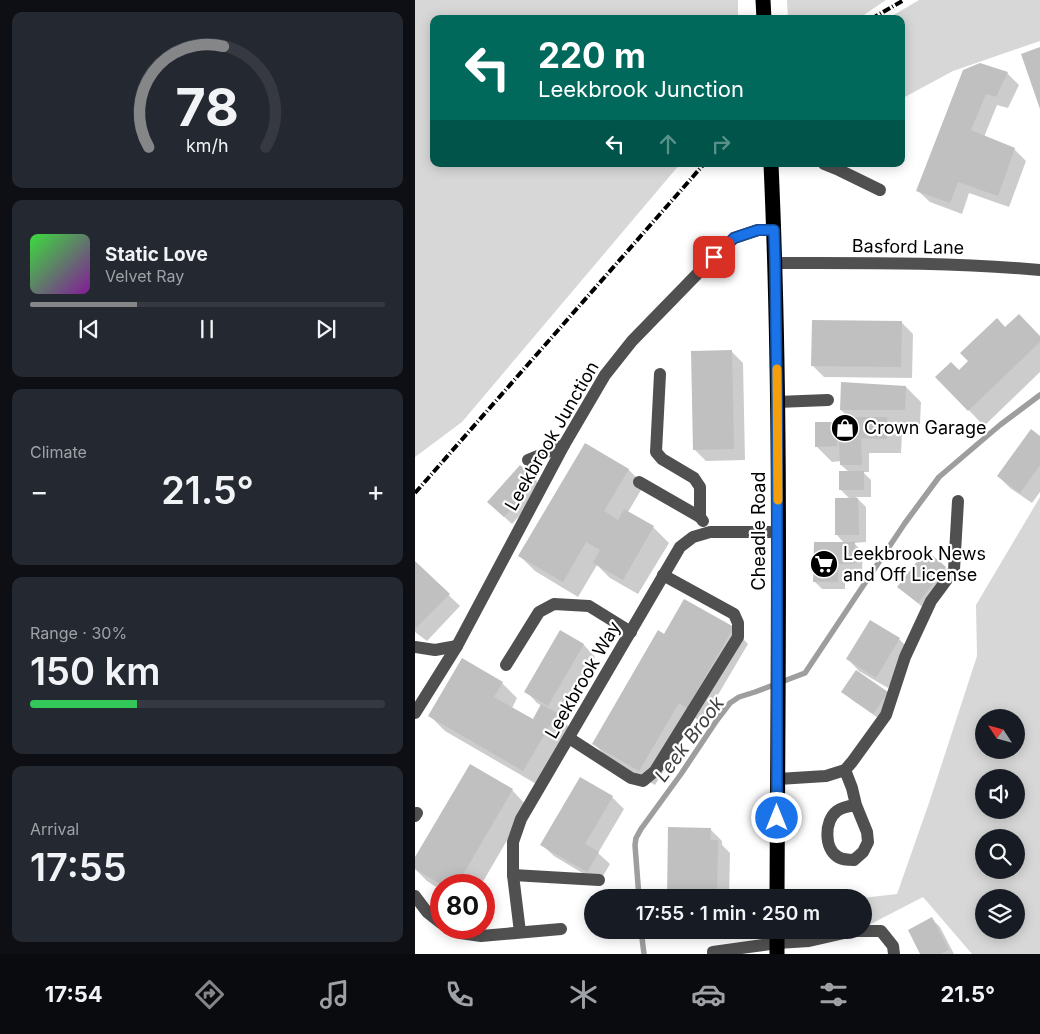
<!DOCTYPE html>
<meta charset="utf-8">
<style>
body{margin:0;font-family:Inter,sans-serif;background:#242831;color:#f1f3f6;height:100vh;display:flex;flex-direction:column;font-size:19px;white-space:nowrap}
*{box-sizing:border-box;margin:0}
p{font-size:16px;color:#9ea1a6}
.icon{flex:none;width:28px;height:28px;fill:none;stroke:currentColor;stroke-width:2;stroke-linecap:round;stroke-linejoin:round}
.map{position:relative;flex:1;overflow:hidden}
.side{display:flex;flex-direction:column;gap:12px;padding:12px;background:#0d0f14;width:415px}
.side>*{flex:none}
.guide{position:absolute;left:15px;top:15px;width:475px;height:152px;border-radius:10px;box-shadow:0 2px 12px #0003;background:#00695c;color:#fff;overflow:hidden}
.needle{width:32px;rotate:306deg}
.tools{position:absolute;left:560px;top:709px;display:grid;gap:10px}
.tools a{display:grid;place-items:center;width:50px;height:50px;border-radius:50%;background:#171b24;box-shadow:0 2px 12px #0003;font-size:25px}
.speed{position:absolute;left:15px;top:874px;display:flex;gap:10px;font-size:25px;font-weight:700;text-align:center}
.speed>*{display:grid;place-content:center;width:65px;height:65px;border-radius:50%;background:#171b24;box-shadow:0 2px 12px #0003;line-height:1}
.speed .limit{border:8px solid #d22;background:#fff;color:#111}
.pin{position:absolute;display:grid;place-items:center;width:42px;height:42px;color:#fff;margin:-21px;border-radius:10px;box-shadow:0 2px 8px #0006}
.me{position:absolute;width:55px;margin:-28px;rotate:0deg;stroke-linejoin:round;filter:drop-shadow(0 0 4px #0008)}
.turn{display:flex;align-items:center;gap:18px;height:105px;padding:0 25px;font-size:22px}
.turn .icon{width:65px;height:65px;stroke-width:2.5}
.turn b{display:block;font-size:35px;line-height:42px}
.lanes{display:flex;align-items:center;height:48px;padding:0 25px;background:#0003;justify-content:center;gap:25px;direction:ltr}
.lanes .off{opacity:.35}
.big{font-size:38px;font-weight:600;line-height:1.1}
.side .tile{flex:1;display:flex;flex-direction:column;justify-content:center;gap:8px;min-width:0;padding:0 18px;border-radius:10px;background:#242831}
.side .dial{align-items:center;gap:0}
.dial svg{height:130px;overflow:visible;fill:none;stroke:#363941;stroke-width:7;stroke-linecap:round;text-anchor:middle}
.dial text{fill:#f1f3f6;stroke:none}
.song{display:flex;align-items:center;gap:15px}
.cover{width:60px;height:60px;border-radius:8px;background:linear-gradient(135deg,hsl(120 70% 55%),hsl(290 70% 35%))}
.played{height:5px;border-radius:2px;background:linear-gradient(90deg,#858687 30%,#363941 30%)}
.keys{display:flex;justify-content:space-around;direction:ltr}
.heat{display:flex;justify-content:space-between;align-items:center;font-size:28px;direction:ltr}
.charge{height:8px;border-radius:4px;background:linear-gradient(90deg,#34c759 30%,#363941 0)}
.trip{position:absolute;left:169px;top:889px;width:288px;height:50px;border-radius:25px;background:#171b24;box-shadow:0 2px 12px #0003;font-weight:600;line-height:50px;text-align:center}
.tabs{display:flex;height:80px;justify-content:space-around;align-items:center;background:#090b0e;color:#9ea1a6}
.tabs .icon{width:35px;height:35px}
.tabs .current{color:#858687}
.tabs b{font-size:22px;color:#f1f3f6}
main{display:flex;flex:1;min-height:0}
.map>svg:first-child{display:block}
</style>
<main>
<section class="side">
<div class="tile dial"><svg viewBox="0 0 100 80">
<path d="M14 69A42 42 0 1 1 86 69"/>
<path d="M14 69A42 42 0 0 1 60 7" stroke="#858687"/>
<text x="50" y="56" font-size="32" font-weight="700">78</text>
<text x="50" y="72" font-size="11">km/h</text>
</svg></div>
<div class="tile">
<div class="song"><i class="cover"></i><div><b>Static Love</b><p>Velvet Ray</p></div></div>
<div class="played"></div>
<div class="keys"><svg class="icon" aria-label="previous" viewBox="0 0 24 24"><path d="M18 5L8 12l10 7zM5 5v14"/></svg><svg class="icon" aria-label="pause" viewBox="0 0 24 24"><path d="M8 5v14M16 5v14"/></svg><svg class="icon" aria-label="next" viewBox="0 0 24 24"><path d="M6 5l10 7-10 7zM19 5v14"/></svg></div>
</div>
<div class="tile"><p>Climate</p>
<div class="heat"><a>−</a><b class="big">21.5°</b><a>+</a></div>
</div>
<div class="tile"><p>Range · 30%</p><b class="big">150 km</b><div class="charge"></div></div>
<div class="tile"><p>Arrival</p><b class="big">17:55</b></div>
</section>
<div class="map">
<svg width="625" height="954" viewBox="0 0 625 954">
<rect width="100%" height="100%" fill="#fff"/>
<g fill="#d7d7d7" fill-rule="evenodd">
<polygon points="0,0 323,0 323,19 19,19 19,164 265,164 47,422 0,457"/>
<polygon points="372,0 471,0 443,19 373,19"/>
<polygon points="504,0 625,0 625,41 538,71 486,99 486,19 472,19"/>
<path d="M625 497V954H557L508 897 448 928 447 898 482 894 514 803 562 656 561 605ZM569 718H601V750H569ZM569 778H601V810H569ZM569 838H601V870H569ZM569 898H601V930H569Z"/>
</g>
<g fill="#0003">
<polygon points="549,71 592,73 604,85 593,108 582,105 569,137 599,149 611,161 594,207 554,193 547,214 515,202 503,191"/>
<polygon points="486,322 498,334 497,378 409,377 397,365"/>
<polygon points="590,329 625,337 625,372 569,426 522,377 544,372"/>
<polygon points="316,351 328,363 330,460 291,461 279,449"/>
<polygon points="491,387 506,402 505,424 478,425 487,433 486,453 454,453 454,472 448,472 456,480 456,497 441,497 451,507 451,542 439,543 448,552 447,571 430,571 430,589 407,589 399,581 430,544 422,535 435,499 425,489 434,472 426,465 426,461 417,462 401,446 423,423 426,426 434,418 426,410"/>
<polygon points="625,437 625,492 617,503 595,488 583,476"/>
<polygon points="170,444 214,470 229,485 213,512 238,527 254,543 223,594 195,578 182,565 163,597 120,571 105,556"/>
<polygon points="121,481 129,489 97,524 82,510"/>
<polygon points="0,563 45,606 12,641 0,632"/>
<polygon points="530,568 538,575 511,610 492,594 484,587"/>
<polygon points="318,628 333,644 287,722 280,718 240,785 194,759 178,743 249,636"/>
<polygon points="146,632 169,645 180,657 145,718 156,729 123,785 30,731 15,716 87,683 102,698 97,708 118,721 127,706 122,703 111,691"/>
<polygon points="484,639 496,651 473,688 444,671 433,659"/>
<polygon points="428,691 472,693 466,720 436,699"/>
<polygon points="97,790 112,806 66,885 26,885 26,890 12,881 0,869 0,860"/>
<polygon points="197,797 209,809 183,853 195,864 184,883 139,856 127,845"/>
<polygon points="295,829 307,841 307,845 315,853 314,898 253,898"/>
<polygon points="517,919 525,927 539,954 506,954"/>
</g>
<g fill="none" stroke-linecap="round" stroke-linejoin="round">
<g stroke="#9e9e9e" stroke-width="5.5">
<polyline points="224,898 220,845 221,838 226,829 266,774 302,720 315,703 324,697 340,692 390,673 490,523 524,477 585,425 625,395"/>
<polyline points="226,930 229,954"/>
</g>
</g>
<g fill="#c0c0c0">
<polygon points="625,47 625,109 606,54"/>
<polygon points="565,63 593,72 581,97 571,94 556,130 600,148 583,196 543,182 535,203 501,191 548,70"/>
<polygon points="604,314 625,336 625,342 553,411 520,377 536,362 544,370 553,361 545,353 582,318 590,327"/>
<polygon points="397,320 487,321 486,367 396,366"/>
<polygon points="317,350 319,449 278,450 276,351"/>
<polygon points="426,382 491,386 490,410 425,410"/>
<polygon points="425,417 472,417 472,439 424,438"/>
<polygon points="400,422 423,422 422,446 400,447"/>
<polygon points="616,429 625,436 625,465 605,493 582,476"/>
<polygon points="424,439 446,439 447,465 425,465"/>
<polygon points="170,443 214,469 189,511 203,520 209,509 239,526 208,580 178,563 185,550 171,542 148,582 103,556"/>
<polygon points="105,465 122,480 89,517 72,502"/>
<rect x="424" y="471" width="25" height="19"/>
<polygon points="420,498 443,498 444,535 420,535"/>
<polygon points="399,542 440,542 440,564 423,564 423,582 398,582"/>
<polygon points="511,550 531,567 503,603 482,587"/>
<polygon points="0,561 35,594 0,629"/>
<polygon points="269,599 319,627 272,708 264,703 224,771 177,744 243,630 249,634"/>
<polygon points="455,620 485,638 461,678 431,659"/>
<polygon points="145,630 169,644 133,706 109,692"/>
<polygon points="47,658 88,682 79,697 118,719 126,704 142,713 108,771 13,716"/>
<polygon points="441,670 473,692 458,714 426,692"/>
<polygon points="55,764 98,789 42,885 27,885 0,869 0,857"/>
<polygon points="165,777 198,796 170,844 184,852 172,872 125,845"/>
<polygon points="253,827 296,828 295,840 303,840 302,898 252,898"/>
<polygon points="517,917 534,950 525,954 505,954 493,930"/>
</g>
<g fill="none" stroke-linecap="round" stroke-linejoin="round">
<g stroke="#505050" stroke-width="12">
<polyline points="409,164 424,170 465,190"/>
<path d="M360 263C449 263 537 262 625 270"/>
<polyline points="245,374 241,452 247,459 279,478 285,487 285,517"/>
<polyline points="362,402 413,400"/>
<polyline points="113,460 149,445"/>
<polyline points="224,482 285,517 288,521"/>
<polyline points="0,647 20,650 42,646"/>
<polyline points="91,665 124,612 139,604 174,606 216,632"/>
<polyline points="0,713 42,646 149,445 190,375 217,341 290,266 319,238 343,230 359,230"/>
<polyline points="154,738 216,778 228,781 240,771 323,637 323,623 319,614 248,575"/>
<path d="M430 770 437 788 441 805 452 832 453 842 448 852 439 860C434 860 428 860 423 857 409 849 409 821 422 811 427 807 434 806 441 805"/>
<polyline points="363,779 411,776 430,770 437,762 471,715 490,657 516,601 539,570 543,501"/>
<polyline points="0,816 2,813"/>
<polyline points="98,875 184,880"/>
<polyline points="0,896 12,912 26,923"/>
<polyline points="34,928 45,933 66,936 146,929"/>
<polyline points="105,932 98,875 98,842 106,819 265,547 278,537 295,532 363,532"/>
<polyline points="298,954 298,952 362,943 394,941 438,931 466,931 478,946 479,954"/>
</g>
<g stroke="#000" stroke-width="15">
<polyline points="348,0 349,19"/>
<path d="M356 164C367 408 363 653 362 898"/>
<polyline points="362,954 362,930"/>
</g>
<g stroke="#000" stroke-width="4" stroke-dasharray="8 2.5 1 2.5" stroke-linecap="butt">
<polyline points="456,19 489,0"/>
<polyline points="0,493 289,164"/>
</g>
</g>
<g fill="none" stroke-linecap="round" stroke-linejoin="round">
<defs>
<polyline id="route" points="299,257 319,238 343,230 359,230 360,263 362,402 362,818"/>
</defs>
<use href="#route" stroke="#114b97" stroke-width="12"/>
<use href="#route" stroke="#1a73e8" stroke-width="9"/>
<polyline stroke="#f59e0b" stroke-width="9" points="362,369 363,500"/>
</g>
<defs>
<symbol id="shop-disc" viewBox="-11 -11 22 22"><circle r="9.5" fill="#000" stroke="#fff"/><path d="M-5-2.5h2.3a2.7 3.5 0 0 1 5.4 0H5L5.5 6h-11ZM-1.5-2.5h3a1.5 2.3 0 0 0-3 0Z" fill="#fff"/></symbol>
<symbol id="supermarket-disc" viewBox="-11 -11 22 22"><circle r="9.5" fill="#000" stroke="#fff"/><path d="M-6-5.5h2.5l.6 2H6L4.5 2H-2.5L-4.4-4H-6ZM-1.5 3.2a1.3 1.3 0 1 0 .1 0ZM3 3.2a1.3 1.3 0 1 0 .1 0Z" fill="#fff"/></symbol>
</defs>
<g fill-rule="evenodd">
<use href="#shop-disc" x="414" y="412" width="32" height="32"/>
<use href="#supermarket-disc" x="393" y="548" width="32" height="32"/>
</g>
<g text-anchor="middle" stroke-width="4.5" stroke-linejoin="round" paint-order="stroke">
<g font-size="18" fill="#000" stroke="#fff">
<text transform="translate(493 247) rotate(1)" y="6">Basford Lane</text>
<text transform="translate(137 436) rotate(-60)" y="6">Leekbrook Junction</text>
<text transform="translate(344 531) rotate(-90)" y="6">Cheadle Road</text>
<text transform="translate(168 680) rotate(-60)" y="6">Leekbrook Way</text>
</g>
<g font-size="18" fill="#000" stroke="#fff" text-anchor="start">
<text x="449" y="434">Crown Garage</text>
<text x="428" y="560">Leekbrook News<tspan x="428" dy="21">and Off License</tspan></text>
</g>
<g font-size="19" font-style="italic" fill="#3f3f3f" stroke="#fff">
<text transform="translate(274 739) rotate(-53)" y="7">Leek Brook</text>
</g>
</g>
</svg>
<div class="tools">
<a><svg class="needle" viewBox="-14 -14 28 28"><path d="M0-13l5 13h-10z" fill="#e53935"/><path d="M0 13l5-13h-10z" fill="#9ea1a6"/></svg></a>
<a><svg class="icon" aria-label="sound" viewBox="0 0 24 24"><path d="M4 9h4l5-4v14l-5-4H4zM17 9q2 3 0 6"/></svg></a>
<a><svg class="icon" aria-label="search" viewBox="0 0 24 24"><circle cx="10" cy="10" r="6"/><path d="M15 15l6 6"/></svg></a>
<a><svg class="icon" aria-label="layers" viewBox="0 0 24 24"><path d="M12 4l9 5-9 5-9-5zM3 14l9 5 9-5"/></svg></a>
</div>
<div class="speed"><div class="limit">80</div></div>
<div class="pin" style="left:299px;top:257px;background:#d93025"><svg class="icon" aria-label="arrive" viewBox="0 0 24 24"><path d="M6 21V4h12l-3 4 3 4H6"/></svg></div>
<svg class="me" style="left:362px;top:818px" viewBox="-20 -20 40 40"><circle r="17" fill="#1a73e8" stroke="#fff" stroke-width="3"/><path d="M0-11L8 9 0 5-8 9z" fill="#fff"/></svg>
<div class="trip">17:55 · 1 min · 250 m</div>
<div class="guide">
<div class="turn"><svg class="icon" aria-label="left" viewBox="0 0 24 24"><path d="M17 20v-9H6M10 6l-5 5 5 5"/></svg><div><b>220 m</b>Leekbrook Junction</div></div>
<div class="lanes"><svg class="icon" aria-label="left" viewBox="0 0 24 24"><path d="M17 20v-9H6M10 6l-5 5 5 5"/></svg><svg class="icon off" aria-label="ahead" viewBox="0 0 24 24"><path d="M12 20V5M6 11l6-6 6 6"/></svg><svg class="icon off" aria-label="right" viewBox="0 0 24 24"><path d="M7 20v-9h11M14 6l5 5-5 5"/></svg></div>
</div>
</div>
</main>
<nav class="tabs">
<b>17:54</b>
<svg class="icon current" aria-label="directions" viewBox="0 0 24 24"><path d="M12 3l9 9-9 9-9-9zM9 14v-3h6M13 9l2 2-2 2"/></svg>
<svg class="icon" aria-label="music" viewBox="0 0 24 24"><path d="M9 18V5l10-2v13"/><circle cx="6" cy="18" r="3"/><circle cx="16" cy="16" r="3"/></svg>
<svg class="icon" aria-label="phone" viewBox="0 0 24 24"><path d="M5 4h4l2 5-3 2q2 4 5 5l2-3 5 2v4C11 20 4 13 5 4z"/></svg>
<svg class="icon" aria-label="climate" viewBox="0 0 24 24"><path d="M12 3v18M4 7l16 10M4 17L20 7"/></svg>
<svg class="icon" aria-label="car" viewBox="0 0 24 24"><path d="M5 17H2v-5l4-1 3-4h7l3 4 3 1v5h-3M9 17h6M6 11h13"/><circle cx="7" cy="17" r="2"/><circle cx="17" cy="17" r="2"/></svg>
<svg class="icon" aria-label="filters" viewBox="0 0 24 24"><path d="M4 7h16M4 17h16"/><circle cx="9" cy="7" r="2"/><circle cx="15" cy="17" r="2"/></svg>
<b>21.5°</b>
</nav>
